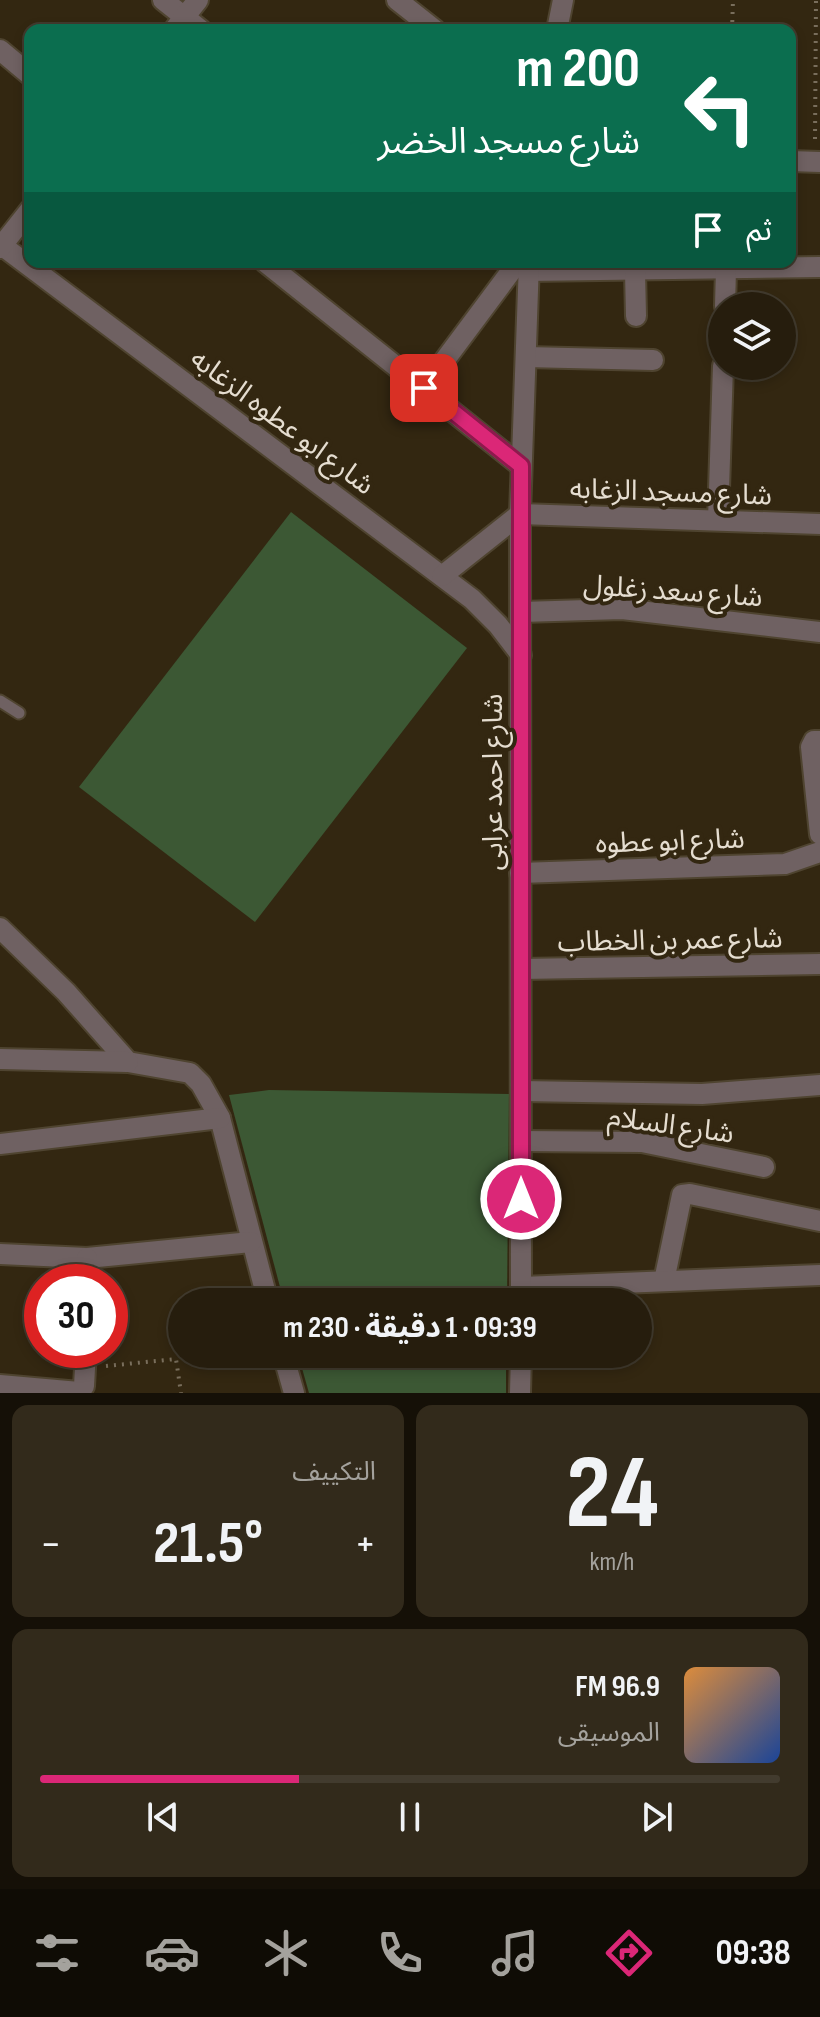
<!DOCTYPE html>
<html lang="ar">
<meta charset="utf-8">
<style>
body{margin:0;font-family:"Sofia Sans Condensed","Noto Sans Arabic",sans-serif;background:#322a1b;color:#f1f3f6;direction:rtl;height:100vh;display:flex;flex-direction:column;font-size:30px;white-space:nowrap}
*{box-sizing:border-box;margin:0}
p{font-size:26px;color:#a4a29d}
.icon{flex:none;width:44px;height:44px;fill:none;stroke:currentColor;stroke-width:2;stroke-linecap:round;stroke-linejoin:round}
.map{position:relative;height:1393px;overflow:hidden;direction:ltr}
.sheet{display:flex;flex-direction:column;gap:12px;padding:12px;background:#151007;flex:1}
.sheet>*{flex:none}
.banner{position:absolute;left:24px;top:24px;width:772px;height:244px;border-radius:16px;box-shadow:0 4px 12px #0003,0 0 0 2px #423b2e;direction:rtl;background:#0b6e4f;color:#fff;overflow:hidden}
.fabs{position:absolute;left:708px;top:292px;display:grid;gap:16px}
.fabs a{display:grid;place-items:center;width:88px;height:88px;border-radius:50%;background:#261d0d;box-shadow:0 4px 12px #0003,0 0 0 2px #423b2e;font-size:40px}
.speed{position:absolute;left:24px;top:1264px;display:flex;gap:16px;font-size:40px;font-weight:700;text-align:center}
.speed>*{display:grid;place-content:center;width:104px;height:104px;border-radius:50%;background:#261d0d;box-shadow:0 4px 12px #0003,0 0 0 2px #423b2e;line-height:1}
.speed .limit{border:12px solid #d22;background:#fff;color:#111}
.pin{position:absolute;display:grid;place-items:center;width:68px;height:68px;color:#fff;margin:-34px;border-radius:16px;box-shadow:0 4px 12px #0006}
.me{position:absolute;width:88px;margin:-44px;rotate:0deg;stroke-linejoin:round;filter:drop-shadow(0 0 6px #0008)}
.turn{display:flex;align-items:center;gap:28px;height:168px;padding:0 24px;font-size:36px}
.turn .icon{width:104px;height:104px;stroke-width:2.5}
.turn b{display:block;font-size:56px;line-height:68px}
.then{display:flex;align-items:center;height:76px;padding:0 24px;background:#0003;gap:16px;font-size:30px}
.big{font-size:60px;font-weight:700;line-height:1.1}
.sheet .widget{flex:1;display:flex;flex-direction:column;justify-content:center;gap:12px;min-width:0;padding:0 28px;border-radius:16px;background:#322a1b}
.sheet .dial{align-items:center;gap:0}
.dial b{font-size:104px;line-height:1}
.song{display:flex;align-items:center;gap:24px}
.cover{width:96px;height:96px;border-radius:12px;background:linear-gradient(135deg,hsl(30 70% 55%),hsl(220 70% 35%))}
.played{height:8px;border-radius:4px;background:linear-gradient(90deg,#db2777 35%,#423b2e 35%)}
.keys{display:flex;justify-content:space-around;direction:ltr}
.heat{display:flex;justify-content:space-between;align-items:center;font-size:44px;direction:ltr}
.sheet .tiles{flex:1;display:grid;gap:12px;grid-template-columns:1fr 1fr}
.widget:last-child{grid-column:span 2}
.trip{position:absolute;left:168px;top:1288px;width:484px;height:80px;border-radius:40px;background:#261d0d;box-shadow:0 4px 12px #0003,0 0 0 2px #423b2e;font-weight:700;line-height:80px;text-align:center;direction:rtl}
.tab-bar{display:flex;height:128px;justify-content:space-around;align-items:center;background:#0f0c05;color:#a4a29d}
.tab-bar .icon{width:56px;height:56px}
.tab-bar .selected{color:#db2777}
.tab-bar b{font-size:36px;color:#f1f3f6}
.map>svg:first-child{display:block}
</style>
<div class="map">
<svg width="820" height="1393" viewBox="0 0 820 1393">
<rect width="100%" height="100%" fill="#332711"/>
<g fill="#3c5834">
<polygon points="291,512 467,648 255,922 79,787"/>
<polygon points="269,1090 509,1094 507,1302 284,1302 229,1095"/>
<polygon points="298,1354 506,1354 506,1393 309,1393"/>
</g>
<g fill="none" stroke-linecap="round" stroke-linejoin="round">
<defs>
<polyline id="lane" points="0,701 19,713"/>
<g id="street">
<polyline points="163,0 201,30"/>
<polyline points="397,0 435,30"/>
<polyline points="174,30 198,0"/>
<polyline points="557,30 563,0"/>
<polyline points="0,50 30,75"/>
<polyline points="790,161 820,162"/>
<polyline points="0,244 472,599 498,625 521,655"/>
<polyline points="0,248 30,210"/>
<polyline points="265,262 521,466"/>
<polyline points="528,271 820,267"/>
<polyline points="635,271 636,316"/>
<polyline points="725,306 726,269"/>
<polyline points="526,357 653,360"/>
<polyline points="424,388 512,270"/>
<polyline points="718,520 723,366"/>
<polyline points="442,576 520,514 820,524"/>
<polyline points="521,612 622,609 820,632"/>
<polyline points="820,741 814,741 811,747 820,834"/>
<polyline points="520,873 785,864 820,852"/>
<polyline points="0,928 66,992 128,1062 190,1073 201,1084 220,1118 268,1302"/>
<polyline points="521,969 820,964"/>
<polyline points="0,1059 128,1062"/>
<polyline points="521,1091 702,1094 820,1085"/>
<polyline points="521,1141 642,1142 764,1167"/>
<polyline points="0,1144 220,1118"/>
<polyline points="0,1254 87,1258 251,1242"/>
<polyline points="664,1281 682,1195 690,1194 820,1221"/>
<polyline points="87,1282 87,1258"/>
<polyline points="522,1287 820,1275"/>
<polyline points="521,1302 520,514 529,262"/>
<polyline points="638,1331 640,1331"/>
<polyline points="283,1354 294,1393"/>
<polyline points="0,1385 79,1392 84,1386 86,1350"/>
<polyline points="520,1393 521,1354"/>
</g>
</defs>
<use href="#lane" stroke="#4f4430" stroke-width="15"/>
<use href="#street" stroke="#4f4430" stroke-width="24"/>
<g stroke="#796e5c" stroke-width="4" stroke-dasharray="2 6" stroke-linecap="butt">
<polyline points="732,30 733,0"/>
<polyline points="815,139 816,0"/>
<polyline points="106,1366 176,1359 181,1393"/>
</g>
<use href="#lane" stroke="#6f6162" stroke-width="11"/>
<use href="#street" stroke="#6f6162" stroke-width="20"/>
</g>
<g fill="none" stroke-linecap="round" stroke-linejoin="round">
<defs>
<polyline id="route" points="424,388 521,466 521,1199"/>
</defs>
<use href="#route" stroke="#8e194d" stroke-width="20"/>
<use href="#route" stroke="#db2777" stroke-width="14"/>
</g>
<g text-anchor="middle" stroke-width="8" stroke-linejoin="round" paint-order="stroke">
<g font-size="28" fill="#e5ddd0" stroke="#332711">
<text transform="translate(283 421) rotate(37)" y="10">شارع ابو عطوه الزغابه</text>
<text transform="translate(671 491) rotate(2)" y="10">شارع مسجد الزغابه</text>
<text transform="translate(673 590) rotate(4)" y="10">شارع سعد زغلول</text>
<text transform="translate(492 782) rotate(-90)" y="10">شارع احمد عرابى</text>
<text transform="translate(670 840) rotate(-2)" y="10">شارع ابو عطوه</text>
<text transform="translate(670 939) rotate(-1)" y="10">شارع عمر بن الخطاب</text>
<text transform="translate(671 1124) rotate(8)" y="10">شارع السلام</text>
</g>
</g>
</svg>
<div class="fabs">
<a><svg class="icon" aria-label="layers" viewBox="0 0 24 24"><path d="M12 4l9 5-9 5-9-5zM3 14l9 5 9-5"/></svg></a>
</div>
<div class="speed"><div class="limit">30</div></div>
<div class="pin" style="left:424px;top:388px;background:#d93025"><svg class="icon" aria-label="arrive" viewBox="0 0 24 24"><path d="M6 21V4h12l-3 4 3 4H6"/></svg></div>
<svg class="me" style="left:521px;top:1199px" viewBox="-20 -20 40 40"><circle r="17" fill="#db2777" stroke="#fff" stroke-width="3"/><path d="M0-11L8 9 0 5-8 9z" fill="#fff"/></svg>
<div class="trip">09:39 · 1 دقيقة · 230 m</div>
<div class="banner">
<div class="turn"><svg class="icon" aria-label="left" viewBox="0 0 24 24"><path d="M17 20v-9H6M10 6l-5 5 5 5"/></svg><div><b>200 m</b>شارع مسجد الخضر</div></div>
<div class="then">ثم<svg class="icon" aria-label="arrive" viewBox="0 0 24 24"><path d="M6 21V4h12l-3 4 3 4H6"/></svg></div>
</div>
</div>
<section class="sheet">
<div class="tiles">
<div class="widget dial"><b>24</b><p>km/h</p></div>
<div class="widget"><p>التكييف</p>
<div class="heat"><a>−</a><b class="big">21.5°</b><a>+</a></div>
</div>
<div class="widget">
<div class="song"><i class="cover"></i><div><b>96.9 FM</b><p>الموسيقى</p></div></div>
<div class="played"></div>
<div class="keys"><svg class="icon" aria-label="previous" viewBox="0 0 24 24"><path d="M18 5L8 12l10 7zM5 5v14"/></svg><svg class="icon" aria-label="pause" viewBox="0 0 24 24"><path d="M8 5v14M16 5v14"/></svg><svg class="icon" aria-label="next" viewBox="0 0 24 24"><path d="M6 5l10 7-10 7zM19 5v14"/></svg></div>
</div>
</div>
</section>
<nav class="tab-bar">
<b>09:38</b>
<svg class="icon selected" aria-label="directions" viewBox="0 0 24 24"><path d="M12 3l9 9-9 9-9-9zM9 14v-3h6M13 9l2 2-2 2"/></svg>
<svg class="icon" aria-label="music" viewBox="0 0 24 24"><path d="M9 18V5l10-2v13"/><circle cx="6" cy="18" r="3"/><circle cx="16" cy="16" r="3"/></svg>
<svg class="icon" aria-label="phone" viewBox="0 0 24 24"><path d="M5 4h4l2 5-3 2q2 4 5 5l2-3 5 2v4C11 20 4 13 5 4z"/></svg>
<svg class="icon" aria-label="climate" viewBox="0 0 24 24"><path d="M12 3v18M4 7l16 10M4 17L20 7"/></svg>
<svg class="icon" aria-label="car" viewBox="0 0 24 24"><path d="M5 17H2v-5l4-1 3-4h7l3 4 3 1v5h-3M9 17h6M6 11h13"/><circle cx="7" cy="17" r="2"/><circle cx="17" cy="17" r="2"/></svg>
<svg class="icon" aria-label="filters" viewBox="0 0 24 24"><path d="M4 7h16M4 17h16"/><circle cx="9" cy="7" r="2"/><circle cx="15" cy="17" r="2"/></svg>
</nav>
